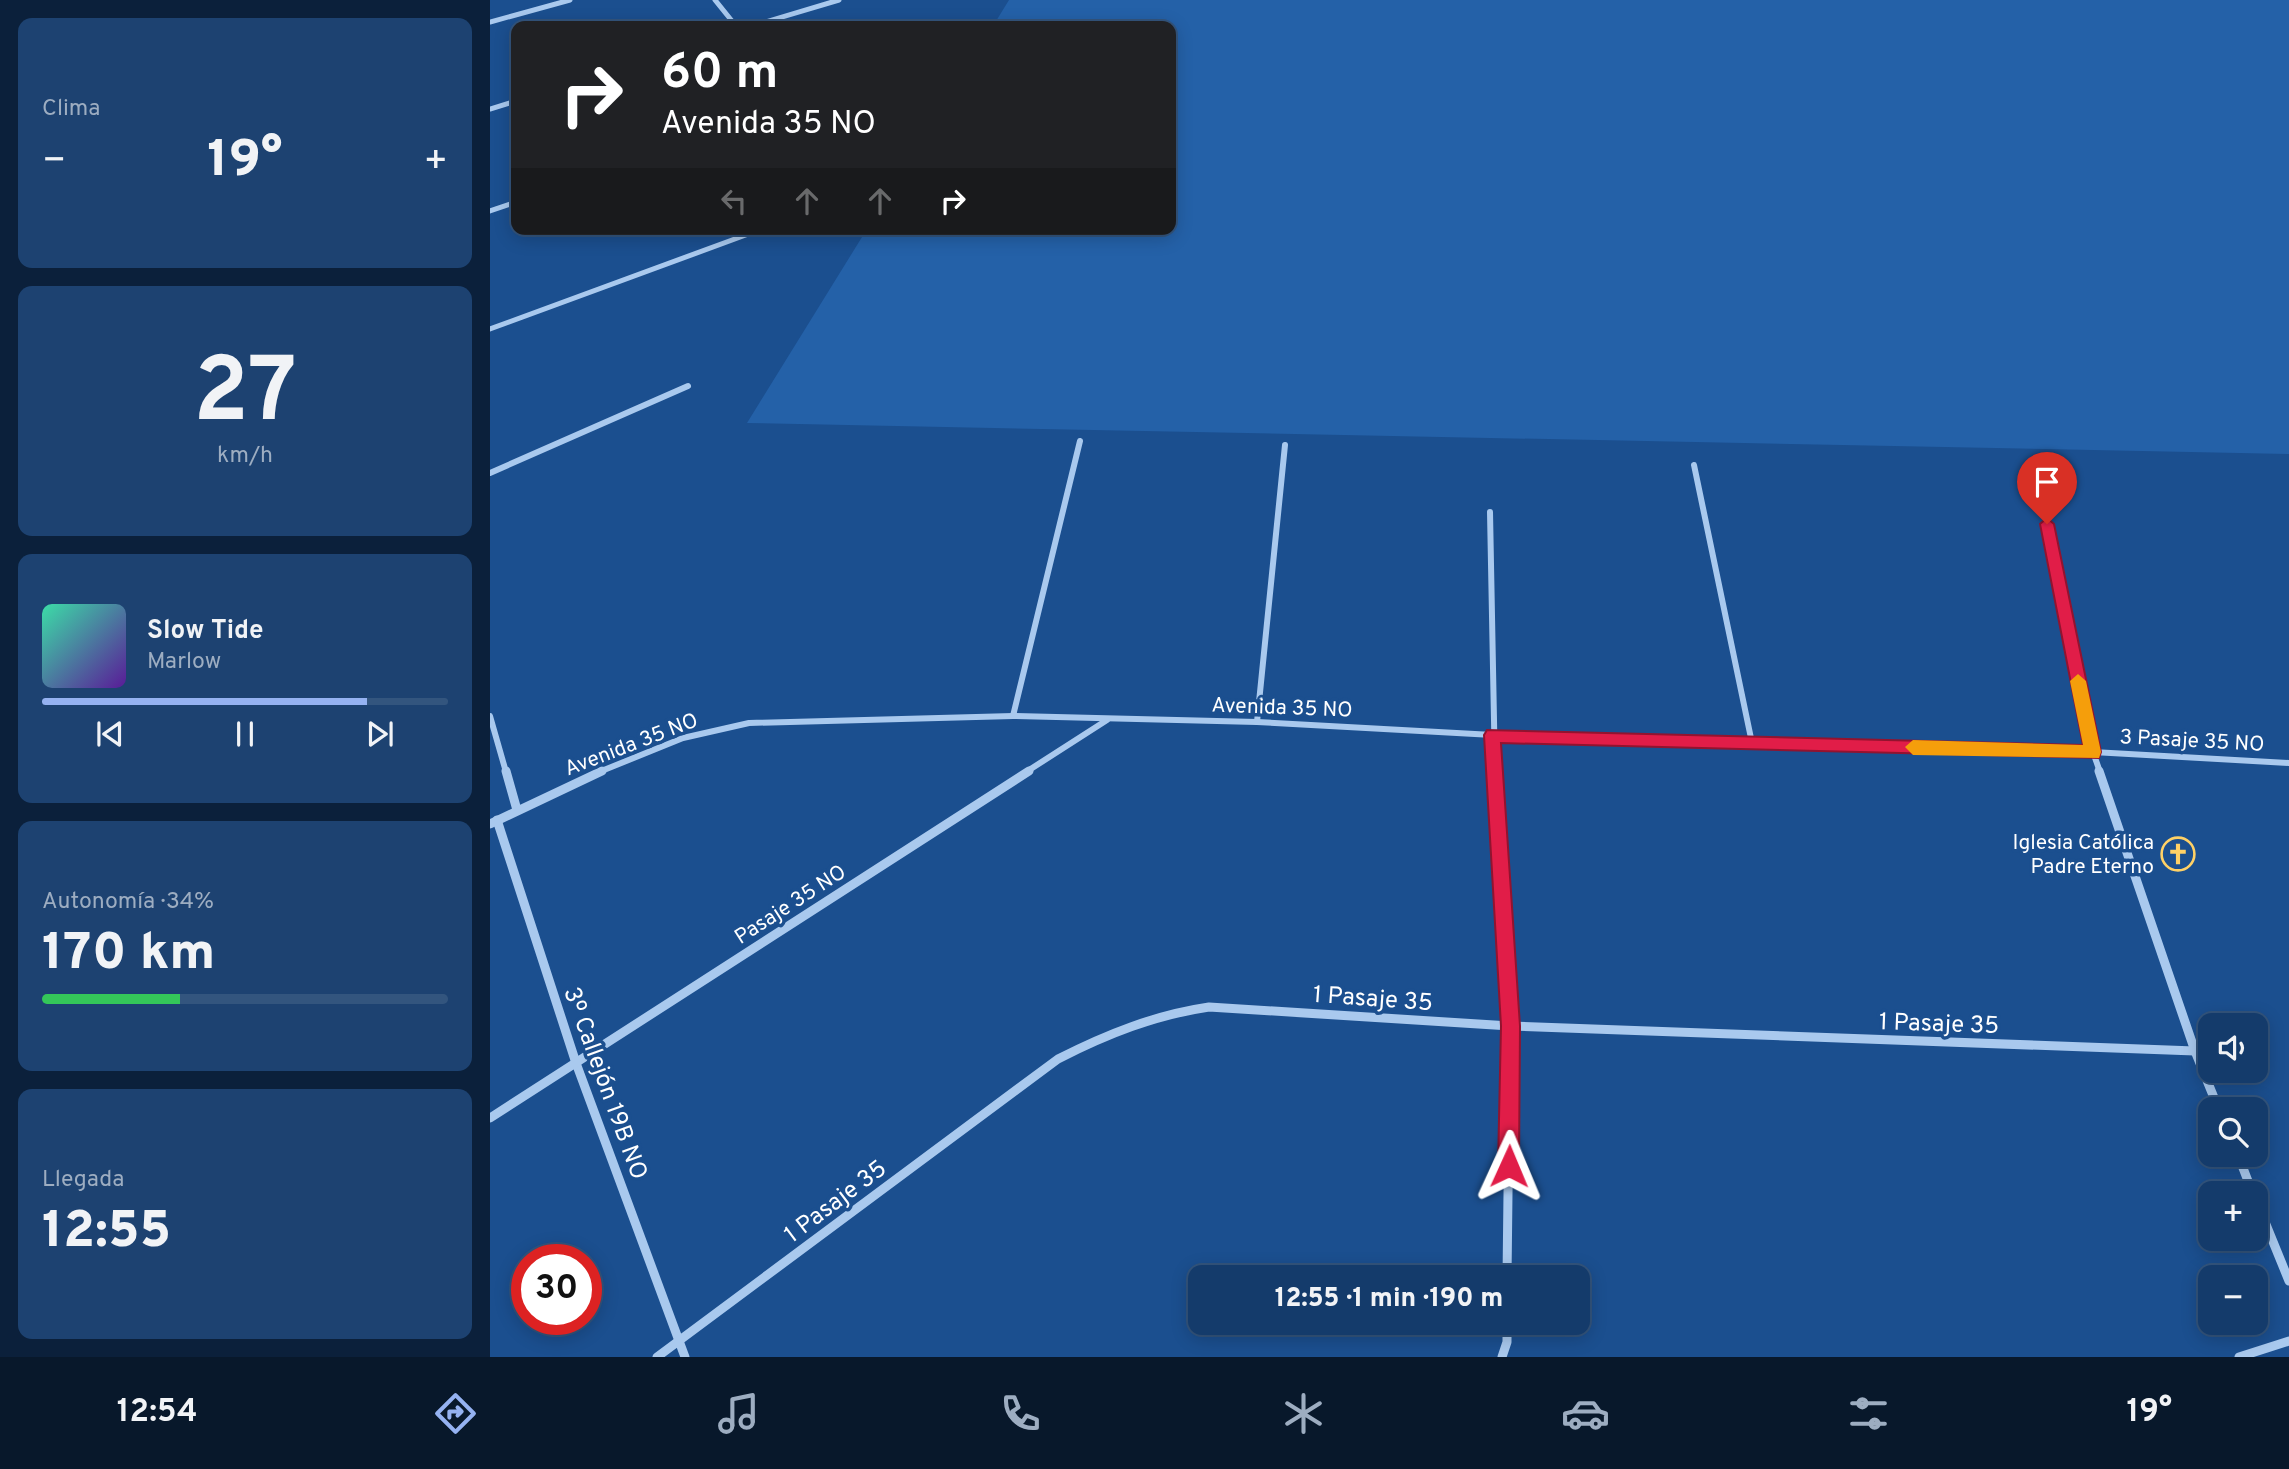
<!DOCTYPE html>
<html lang="es">
<meta charset="utf-8">
<style>
body{margin:0;font-family:Overpass,sans-serif;background:#1d4271;color:#f1f3f6;height:100vh;display:flex;flex-direction:column;font-size:26px;white-space:nowrap}
*{box-sizing:border-box;margin:0}
p{font-size:23px;color:#9dadc1}
.icon{flex:none;width:38px;height:38px;fill:none;stroke:currentColor;stroke-width:2;stroke-linecap:round;stroke-linejoin:round}
.map{position:relative;flex:1;overflow:hidden}
.side{display:flex;flex-direction:column;gap:18px;padding:18px;background:#0b203b;width:490px}
.side>*{flex:none}
.hud{position:absolute;left:21px;top:21px;width:665px;height:214px;border-radius:14px;box-shadow:0 4px 18px #0003,0 0 0 2px #33557e;background:#202124;color:#fff;overflow:hidden}
.buttons{position:absolute;left:1708px;top:1013px;display:grid;gap:14px}
.buttons a{display:grid;place-items:center;width:70px;height:70px;border-radius:14px;background:#143b6b;box-shadow:0 4px 18px #0003,0 0 0 2px #33557e;font-size:35px}
.speed{position:absolute;left:21px;top:1244px;display:flex;gap:14px;font-size:35px;font-weight:700;text-align:center}
.speed>*{display:grid;place-content:center;width:91px;height:91px;border-radius:50%;background:#143b6b;box-shadow:0 4px 18px #0003,0 0 0 2px #33557e;line-height:1}
.speed .limit{border:10px solid #d22;background:#fff;color:#111}
.pin{position:absolute;display:grid;place-items:center;width:60px;height:60px;color:#fff;margin:-72px -30px;border-radius:50% 50% 50% 0;rotate:-45deg;box-shadow:0 0 7px #0007}
.pin .icon{rotate:45deg}
.me{position:absolute;width:77px;margin:-38px;rotate:1deg;stroke-linejoin:round;filter:drop-shadow(0 0 5px #0008)}
.turn{display:flex;align-items:center;gap:24px;height:147px;padding:0 35px;font-size:32px}
.turn .icon{width:91px;height:91px;stroke-width:2.5}
.turn b{display:block;font-size:49px;line-height:60px}
.lanes{display:flex;align-items:center;height:66px;padding:0 35px;background:#0003;justify-content:center;gap:35px;direction:ltr}
.lanes .off{opacity:.35}
.big{font-size:52px;font-weight:800;line-height:1.1}
.side .tile{flex:1;display:flex;flex-direction:column;justify-content:center;gap:10px;min-width:0;padding:0 24px;border-radius:14px;background:#1d4271}
.side .dial{align-items:center;gap:0}
.dial b{font-size:91px;line-height:1}
.song{display:flex;align-items:center;gap:21px}
.cover{width:84px;height:84px;border-radius:10px;background:linear-gradient(135deg,hsl(160 70% 55%),hsl(270 70% 35%))}
.played{height:7px;border-radius:4px;background:linear-gradient(90deg,#95b2f1 80%,#33557e 80%)}
.keys{display:flex;justify-content:space-around;direction:ltr}
.heat{display:flex;justify-content:space-between;align-items:center;font-size:38px;direction:ltr}
.charge{height:10px;border-radius:5px;background:linear-gradient(90deg,#34c759 34%,#33557e 0)}
.trip{position:absolute;left:698px;top:1265px;width:402px;height:70px;border-radius:14px;background:#143b6b;box-shadow:0 4px 18px #0003,0 0 0 2px #33557e;font-weight:800;line-height:70px;text-align:center}
.tabs{display:flex;height:112px;justify-content:space-around;align-items:center;background:#08182b;color:#9dadc1}
.tabs .icon{width:49px;height:49px}
.tabs .selected{color:#95b2f1}
.tabs b{font-size:32px;color:#f1f3f6}
main{display:flex;flex:1;min-height:0}
.map>svg:first-child{display:block}
</style>
<main>
<section class="side">
<div class="tile"><p>Clima</p>
<div class="heat"><a>−</a><b class="big">19°</b><a>+</a></div>
</div>
<div class="tile dial"><b>27</b><p>km/h</p></div>
<div class="tile">
<div class="song"><i class="cover"></i><div><b>Slow Tide</b><p>Marlow</p></div></div>
<div class="played"></div>
<div class="keys"><svg class="icon" aria-label="previous" viewBox="0 0 24 24"><path d="M18 5L8 12l10 7zM5 5v14"/></svg><svg class="icon" aria-label="pause" viewBox="0 0 24 24"><path d="M8 5v14M16 5v14"/></svg><svg class="icon" aria-label="next" viewBox="0 0 24 24"><path d="M6 5l10 7-10 7zM19 5v14"/></svg></div>
</div>
<div class="tile"><p>Autonomía · 34%</p><b class="big">170 km</b><div class="charge"></div></div>
<div class="tile"><p>Llegada</p><b class="big">12:55</b></div>
</section>
<div class="map">
<svg width="1799" height="1357" viewBox="0 0 1799 1357">
<rect width="100%" height="100%" fill="#1b4f8f"/>
<polygon fill="#2461a8" points="519,0 1799,0 1799,454 257,423 377,229 681,229 681,26 503,26"/>
<g fill="none" stroke-linecap="round" stroke-linejoin="round">
<g stroke="#a9c9ee" stroke-width="5">
<polyline points="225,0 246,26"/>
<polyline points="0,22 80,0"/>
<polyline points="262,26 349,0"/>
<polyline points="0,109 26,101"/>
<polyline points="0,211 26,202"/>
<polyline points="0,329 272,229"/>
</g>
<g stroke="#a9c9ee" stroke-width="6">
<polyline points="1204,465 1262,743"/>
<polyline points="0,473 198,386"/>
<polyline points="1000,512 1005,772"/>
<polyline points="1557,524 1603,752 1610,772"/>
<polyline points="0,716 16,772"/>
<polyline points="523,716 590,441"/>
<polyline points="767,722 795,445"/>
<polyline points="109,772 193,738 259,723 523,716 767,722 1003,735 1603,752 1799,763"/>
<polyline points="536,772 617,720"/>
</g>
<g stroke="#a9c9ee" stroke-width="9">
<polyline points="16,771 27,810"/>
<polyline points="1005,771 1020,1026 1017,1278"/>
<polyline points="1609,771 1705,1051 1729,1110"/>
<polyline points="7,820 86,1063 195,1357"/>
<polyline points="0,824 112,771"/>
<polyline points="0,1118 539,771"/>
<polyline points="1748,1155 1763,1194"/>
<polyline points="1766,1200 1799,1281"/>
<path d="M167 1357 568 1059C617 1034 665 1015 719 1007L1020 1026 1705 1051"/>
<polyline points="1012,1357 1017,1342 1017,1323"/>
<polyline points="1749,1357 1799,1341"/>
</g>
</g>
<polygon fill="#e11d48" stroke="#92132f" stroke-width="2" points="1557,518 1564,524 1611,752 1609,758 1011,743 1030,1026 1029,1166 1026,1173 1019,1176 1011,1173 1008,1166 1011,1026 994,735 997,730 1593,745 1550,524"/>
<polygon fill="#f59e0b" points="1588,674 1596,681 1611,752 1609,758 1423,755 1415,747 1423,740 1593,745 1580,681"/>
<defs>
<symbol id="church-ring" viewBox="-11 -11 22 22"><circle r="9.5" fill="#1b4f8f" stroke="#ffd166" stroke-width="1.5"/><path d="M-1.2-6h2.4v3.5h3.3v2.4h-3.3V6h-2.4V-.1h-3.3v-2.4h3.3Z" fill="#ffd166"/></symbol>
</defs>
<g fill-rule="evenodd">
<use href="#church-ring" x="1669" y="835" width="38" height="38"/>
</g>
<g text-anchor="middle" stroke-width="7" stroke-linejoin="round" paint-order="stroke">
<g font-size="21" fill="#fff" stroke="#1b4f8f">
<text transform="translate(792 707) rotate(2)" y="7">Avenida 35 NO</text>
<text transform="translate(1702 740) rotate(3)" y="7">3 Pasaje 35 NO</text>
<text transform="translate(141 744) rotate(-21)" y="7">Avenida 35 NO</text>
<text transform="translate(300 904) rotate(-33)" y="7">Pasaje 35 NO</text>
</g>
<g font-size="21" fill="#fff" stroke="#1b4f8f" text-anchor="end">
<text x="1664" y="849">Iglesia Católica<tspan x="1664" dy="24">Padre Eterno</tspan></text>
</g>
<g font-size="24" fill="#fff" stroke="#1b4f8f">
<text transform="translate(883 998) rotate(4)" y="8">1 Pasaje 35</text>
<text transform="translate(1449 1023) rotate(2)" y="8">1 Pasaje 35</text>
<text transform="translate(116 1083) rotate(70)" y="8">3º Callejón 19B NO</text>
<text transform="translate(345 1201) rotate(-37)" y="8">1 Pasaje 35</text>
</g>
</g>
</svg>
<div class="buttons">
<a><svg class="icon" aria-label="sound" viewBox="0 0 24 24"><path d="M4 9h4l5-4v14l-5-4H4zM17 9q2 3 0 6"/></svg></a>
<a><svg class="icon" aria-label="search" viewBox="0 0 24 24"><circle cx="10" cy="10" r="6"/><path d="M15 15l6 6"/></svg></a>
<a>+</a>
<a>−</a>
</div>
<div class="speed"><div class="limit">30</div></div>
<div class="pin" style="left:1557px;top:524px;background:#d93025"><svg class="icon" aria-label="arrive" viewBox="0 0 24 24"><path d="M6 21V4h12l-3 4 3 4H6"/></svg></div>
<svg class="me" style="left:1019px;top:1166px" viewBox="-20 -20 40 40"><path d="M0-17L14 15 0 8-14 15z" fill="#e11d48" stroke="#fff" stroke-width="4"/></svg>
<div class="trip">12:55 · 1 min · 190 m</div>
<div class="hud">
<div class="turn"><svg class="icon" aria-label="right" viewBox="0 0 24 24"><path d="M7 20v-9h11M14 6l5 5-5 5"/></svg><div><b>60 m</b>Avenida 35 NO</div></div>
<div class="lanes"><svg class="icon off" aria-label="left" viewBox="0 0 24 24"><path d="M17 20v-9H6M10 6l-5 5 5 5"/></svg><svg class="icon off" aria-label="ahead" viewBox="0 0 24 24"><path d="M12 20V5M6 11l6-6 6 6"/></svg><svg class="icon off" aria-label="ahead" viewBox="0 0 24 24"><path d="M12 20V5M6 11l6-6 6 6"/></svg><svg class="icon" aria-label="right" viewBox="0 0 24 24"><path d="M7 20v-9h11M14 6l5 5-5 5"/></svg></div>
</div>
</div>
</main>
<nav class="tabs">
<b>12:54</b>
<svg class="icon selected" aria-label="directions" viewBox="0 0 24 24"><path d="M12 3l9 9-9 9-9-9zM9 14v-3h6M13 9l2 2-2 2"/></svg>
<svg class="icon" aria-label="music" viewBox="0 0 24 24"><path d="M9 18V5l10-2v13"/><circle cx="6" cy="18" r="3"/><circle cx="16" cy="16" r="3"/></svg>
<svg class="icon" aria-label="phone" viewBox="0 0 24 24"><path d="M5 4h4l2 5-3 2q2 4 5 5l2-3 5 2v4C11 20 4 13 5 4z"/></svg>
<svg class="icon" aria-label="climate" viewBox="0 0 24 24"><path d="M12 3v18M4 7l16 10M4 17L20 7"/></svg>
<svg class="icon" aria-label="car" viewBox="0 0 24 24"><path d="M5 17H2v-5l4-1 3-4h7l3 4 3 1v5h-3M9 17h6M6 11h13"/><circle cx="7" cy="17" r="2"/><circle cx="17" cy="17" r="2"/></svg>
<svg class="icon" aria-label="filters" viewBox="0 0 24 24"><path d="M4 7h16M4 17h16"/><circle cx="9" cy="7" r="2"/><circle cx="15" cy="17" r="2"/></svg>
<b>19°</b>
</nav>
